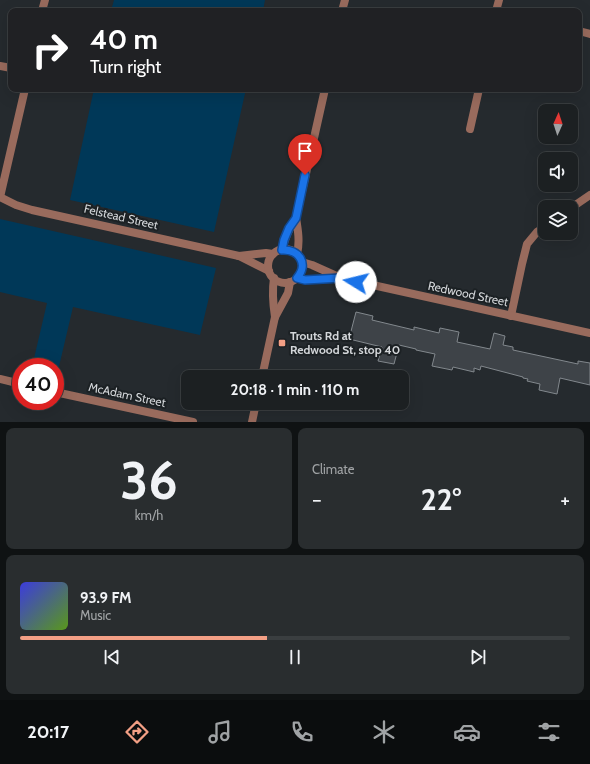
<!DOCTYPE html>
<meta charset="utf-8">
<style>
body{margin:0;font-family:Cabin,sans-serif;background:#292d2f;color:#f1f3f6;height:100vh;display:flex;flex-direction:column;font-size:15px;white-space:nowrap}
*{box-sizing:border-box;margin:0}
p{font-size:13px;color:#a0a3a5}
.icon{flex:none;width:22px;height:22px;fill:none;stroke:currentColor;stroke-width:2;stroke-linecap:round;stroke-linejoin:round}
.map{position:relative;height:422px;overflow:hidden}
.details{display:flex;flex-direction:column;gap:6px;padding:6px;background:#0f1213;flex:1}
.details>*{flex:none}
.guide{position:absolute;left:8px;top:8px;width:574px;height:84px;border-radius:8px;box-shadow:0 4px 16px #0002,0 0 0 1px #3a3e40;background:#202124;color:#fff;overflow:hidden}
.needle{width:26px;rotate:3deg}
.fabs{position:absolute;left:538px;top:104px;display:grid;gap:8px}
.fabs a{display:grid;place-items:center;width:40px;height:40px;border-radius:8px;background:#1c2022;box-shadow:0 4px 16px #0002,0 0 0 1px #3a3e40;font-size:20px}
.speed{position:absolute;left:12px;top:358px;display:flex;gap:8px;font-size:20px;font-weight:700;text-align:center}
.speed>*{display:grid;place-content:center;width:52px;height:52px;border-radius:50%;background:#1c2022;box-shadow:0 4px 16px #0002,0 0 0 1px #3a3e40;line-height:1}
.speed .limit{border:6px solid #d22;background:#fff;color:#111}
.pin{position:absolute;display:grid;place-items:center;width:34px;height:34px;color:#fff;margin:-41px -17px;border-radius:50% 50% 50% 0;rotate:-45deg;box-shadow:0 0 4px #0007}
.pin .icon{rotate:45deg}
.me{position:absolute;width:44px;margin:-22px;rotate:279deg;stroke-linejoin:round;filter:drop-shadow(0 0 3px #0008)}
.turn{display:flex;align-items:center;gap:14px;height:84px;padding:0 16px;font-size:18px}
.turn .icon{width:52px;height:52px;stroke-width:2.5}
.turn b{display:block;font-size:28px;line-height:34px}
.big{font-size:30px;font-weight:700;line-height:1.1}
.details .card{flex:1;display:flex;flex-direction:column;justify-content:center;gap:6px;min-width:0;padding:0 14px;border-radius:8px;background:#292d2f}
.details .dial{align-items:center;gap:0}
.dial b{font-size:52px;line-height:1}
.song{display:flex;align-items:center;gap:12px}
.cover{width:48px;height:48px;border-radius:6px;background:linear-gradient(135deg,hsl(240 70% 55%),hsl(90 70% 35%))}
.played{height:4px;border-radius:2px;background:linear-gradient(90deg,#f39f85 45%,#3a3e40 45%)}
.keys{display:flex;justify-content:space-around;direction:ltr}
.heat{display:flex;justify-content:space-between;align-items:center;font-size:22px;direction:ltr}
.details .tiles{flex:1;display:grid;gap:6px;grid-template-columns:1fr 1fr}
.card:last-child{grid-column:span 2}
.trip{position:absolute;left:181px;top:370px;width:228px;height:40px;border-radius:8px;background:#1c2022;box-shadow:0 4px 16px #0002,0 0 0 1px #3a3e40;font-weight:700;line-height:40px;text-align:center}
.tab-bar{display:flex;height:64px;justify-content:space-around;align-items:center;background:#0b0d0e;color:#a0a3a5}
.tab-bar .icon{width:28px;height:28px}
.tab-bar .active{color:#f39f85}
.tab-bar b{font-size:18px;color:#f1f3f6}
.map>svg:first-child{display:block}
</style>
<div class="map">
<svg width="590" height="422" viewBox="0 0 590 422">
<rect width="100%" height="100%" fill="#252a2e"/>
<g fill="#003858">
<polygon points="114,0 265,0 263,11 111,11"/>
<polygon points="94,89 246,89 214,232 70,200"/>
<polygon points="0,219 216,268 200,335 73,307 57,375 55,375 55,367 32,367 47,303 0,292"/>
</g>
<polygon fill="#3e4348" stroke="#82888d" points="356,312 373,316 372,320 414,330 414,327 439,333 440,328 459,332 457,342 490,349 494,333 505,336 503,345 513,347 513,350 578,364 578,361 590,363 590,385 560,378 557,394 539,390 540,384 527,381 528,379 523,378 523,377 481,366 480,370 474,368 474,372 453,367 452,370 432,366 435,354 416,350 416,349 399,345 394,364 378,361 382,347 349,339"/>
<g fill="none" stroke-linecap="round" stroke-linejoin="round">
<g stroke="#996b5d" stroke-width="8">
<polyline points="42,11 45,0"/>
<polyline points="496,11 499,0"/>
<polyline points="579,31 590,34"/>
<polyline points="0,66 11,68"/>
<polyline points="470,129 479,89"/>
<polyline points="0,197 25,89"/>
<polyline points="571,208 590,195"/>
<polyline points="511,316 522,264 527,244 537,232 545,227"/>
<polyline points="0,379 21,384"/>
<polyline points="55,392 193,422"/>
</g>
<g stroke="#996b5d" stroke-width="8">
<polyline points="342,11 345,0"/>
<polyline points="0,197 16,205 32,210 239,256 269,271"/>
<path d="M296 218C298 230 300 242 297 254"/>
<circle cx="285" cy="266" r="17"/>
<path d="M282 250C285 238 289 228 296 218L325 89"/>
<polyline points="239,256 266,253 273,254"/>
<polyline points="302,262 312,265 341,278 590,333"/>
<path d="M274 278C272 291 273 304 275 317"/>
<polyline points="297,278 305,280 340,278"/>
<polyline points="262,377 275,317 288,293 290,282"/>
<polyline points="252,422 256,403"/>
</g>
</g>
<g fill="none" stroke-linecap="round" stroke-linejoin="round">
<defs>
<path id="route" d="M305 175 296 218 289 228 284 240 282 250C299 249 309 264 297 278L305 280 341 278 356 282"/>
</defs>
<use href="#route" stroke="#114b97" stroke-width="10"/>
<use href="#route" stroke="#1a73e8" stroke-width="7"/>
</g>
<rect fill="#f39f85" stroke="#1c2124" stroke-width="1.5" x="278" y="339" width="8" height="8" rx="2"/>
<g text-anchor="middle" stroke-width="4" stroke-linejoin="round" paint-order="stroke">
<g font-size="12" fill="#d3d6d9" stroke="#1c2124">
<text transform="translate(121 217) rotate(13)" y="4">Felstead Street</text>
<text transform="translate(468 294) rotate(12)" y="4">Redwood Street</text>
<text transform="translate(127 395) rotate(12)" y="4">McAdam Street</text>
</g>
<g font-size="12" font-weight="bold" fill="#d3d6d9" stroke="#1c2124" text-anchor="start">
<text x="290" y="340">Trouts Rd at<tspan x="290" dy="14">Redwood St, stop 40</tspan></text>
</g>
</g>
</svg>
<div class="fabs">
<a><svg class="needle" viewBox="-14 -14 28 28"><path d="M0-13l5 13h-10z" fill="#e53935"/><path d="M0 13l5-13h-10z" fill="#a0a3a5"/></svg></a>
<a><svg class="icon" aria-label="sound" viewBox="0 0 24 24"><path d="M4 9h4l5-4v14l-5-4H4zM17 9q2 3 0 6"/></svg></a>
<a><svg class="icon" aria-label="layers" viewBox="0 0 24 24"><path d="M12 4l9 5-9 5-9-5zM3 14l9 5 9-5"/></svg></a>
</div>
<div class="speed"><div class="limit">40</div></div>
<div class="pin" style="left:305px;top:175px;background:#d93025"><svg class="icon" aria-label="arrive" viewBox="0 0 24 24"><path d="M6 21V4h12l-3 4 3 4H6"/></svg></div>
<svg class="me" style="left:356px;top:282px" viewBox="-20 -20 40 40"><circle r="19" fill="#fff"/><path d="M0-13L10 11 0 6-10 11z" fill="#1a73e8"/></svg>
<div class="trip">20:18 · 1 min · 110 m</div>
<div class="guide">
<div class="turn"><svg class="icon" aria-label="right" viewBox="0 0 24 24"><path d="M7 20v-9h11M14 6l5 5-5 5"/></svg><div><b>40 m</b>Turn right</div></div>
</div>
</div>
<section class="details">
<div class="tiles">
<div class="card dial"><b>36</b><p>km/h</p></div>
<div class="card"><p>Climate</p>
<div class="heat"><a>−</a><b class="big">22°</b><a>+</a></div>
</div>
<div class="card">
<div class="song"><i class="cover"></i><div><b>93.9 FM</b><p>Music</p></div></div>
<div class="played"></div>
<div class="keys"><svg class="icon" aria-label="previous" viewBox="0 0 24 24"><path d="M18 5L8 12l10 7zM5 5v14"/></svg><svg class="icon" aria-label="pause" viewBox="0 0 24 24"><path d="M8 5v14M16 5v14"/></svg><svg class="icon" aria-label="next" viewBox="0 0 24 24"><path d="M6 5l10 7-10 7zM19 5v14"/></svg></div>
</div>
</div>
</section>
<nav class="tab-bar">
<b>20:17</b>
<svg class="icon active" aria-label="directions" viewBox="0 0 24 24"><path d="M12 3l9 9-9 9-9-9zM9 14v-3h6M13 9l2 2-2 2"/></svg>
<svg class="icon" aria-label="music" viewBox="0 0 24 24"><path d="M9 18V5l10-2v13"/><circle cx="6" cy="18" r="3"/><circle cx="16" cy="16" r="3"/></svg>
<svg class="icon" aria-label="phone" viewBox="0 0 24 24"><path d="M5 4h4l2 5-3 2q2 4 5 5l2-3 5 2v4C11 20 4 13 5 4z"/></svg>
<svg class="icon" aria-label="climate" viewBox="0 0 24 24"><path d="M12 3v18M4 7l16 10M4 17L20 7"/></svg>
<svg class="icon" aria-label="car" viewBox="0 0 24 24"><path d="M5 17H2v-5l4-1 3-4h7l3 4 3 1v5h-3M9 17h6M6 11h13"/><circle cx="7" cy="17" r="2"/><circle cx="17" cy="17" r="2"/></svg>
<svg class="icon" aria-label="filters" viewBox="0 0 24 24"><path d="M4 7h16M4 17h16"/><circle cx="9" cy="7" r="2"/><circle cx="15" cy="17" r="2"/></svg>
</nav>
